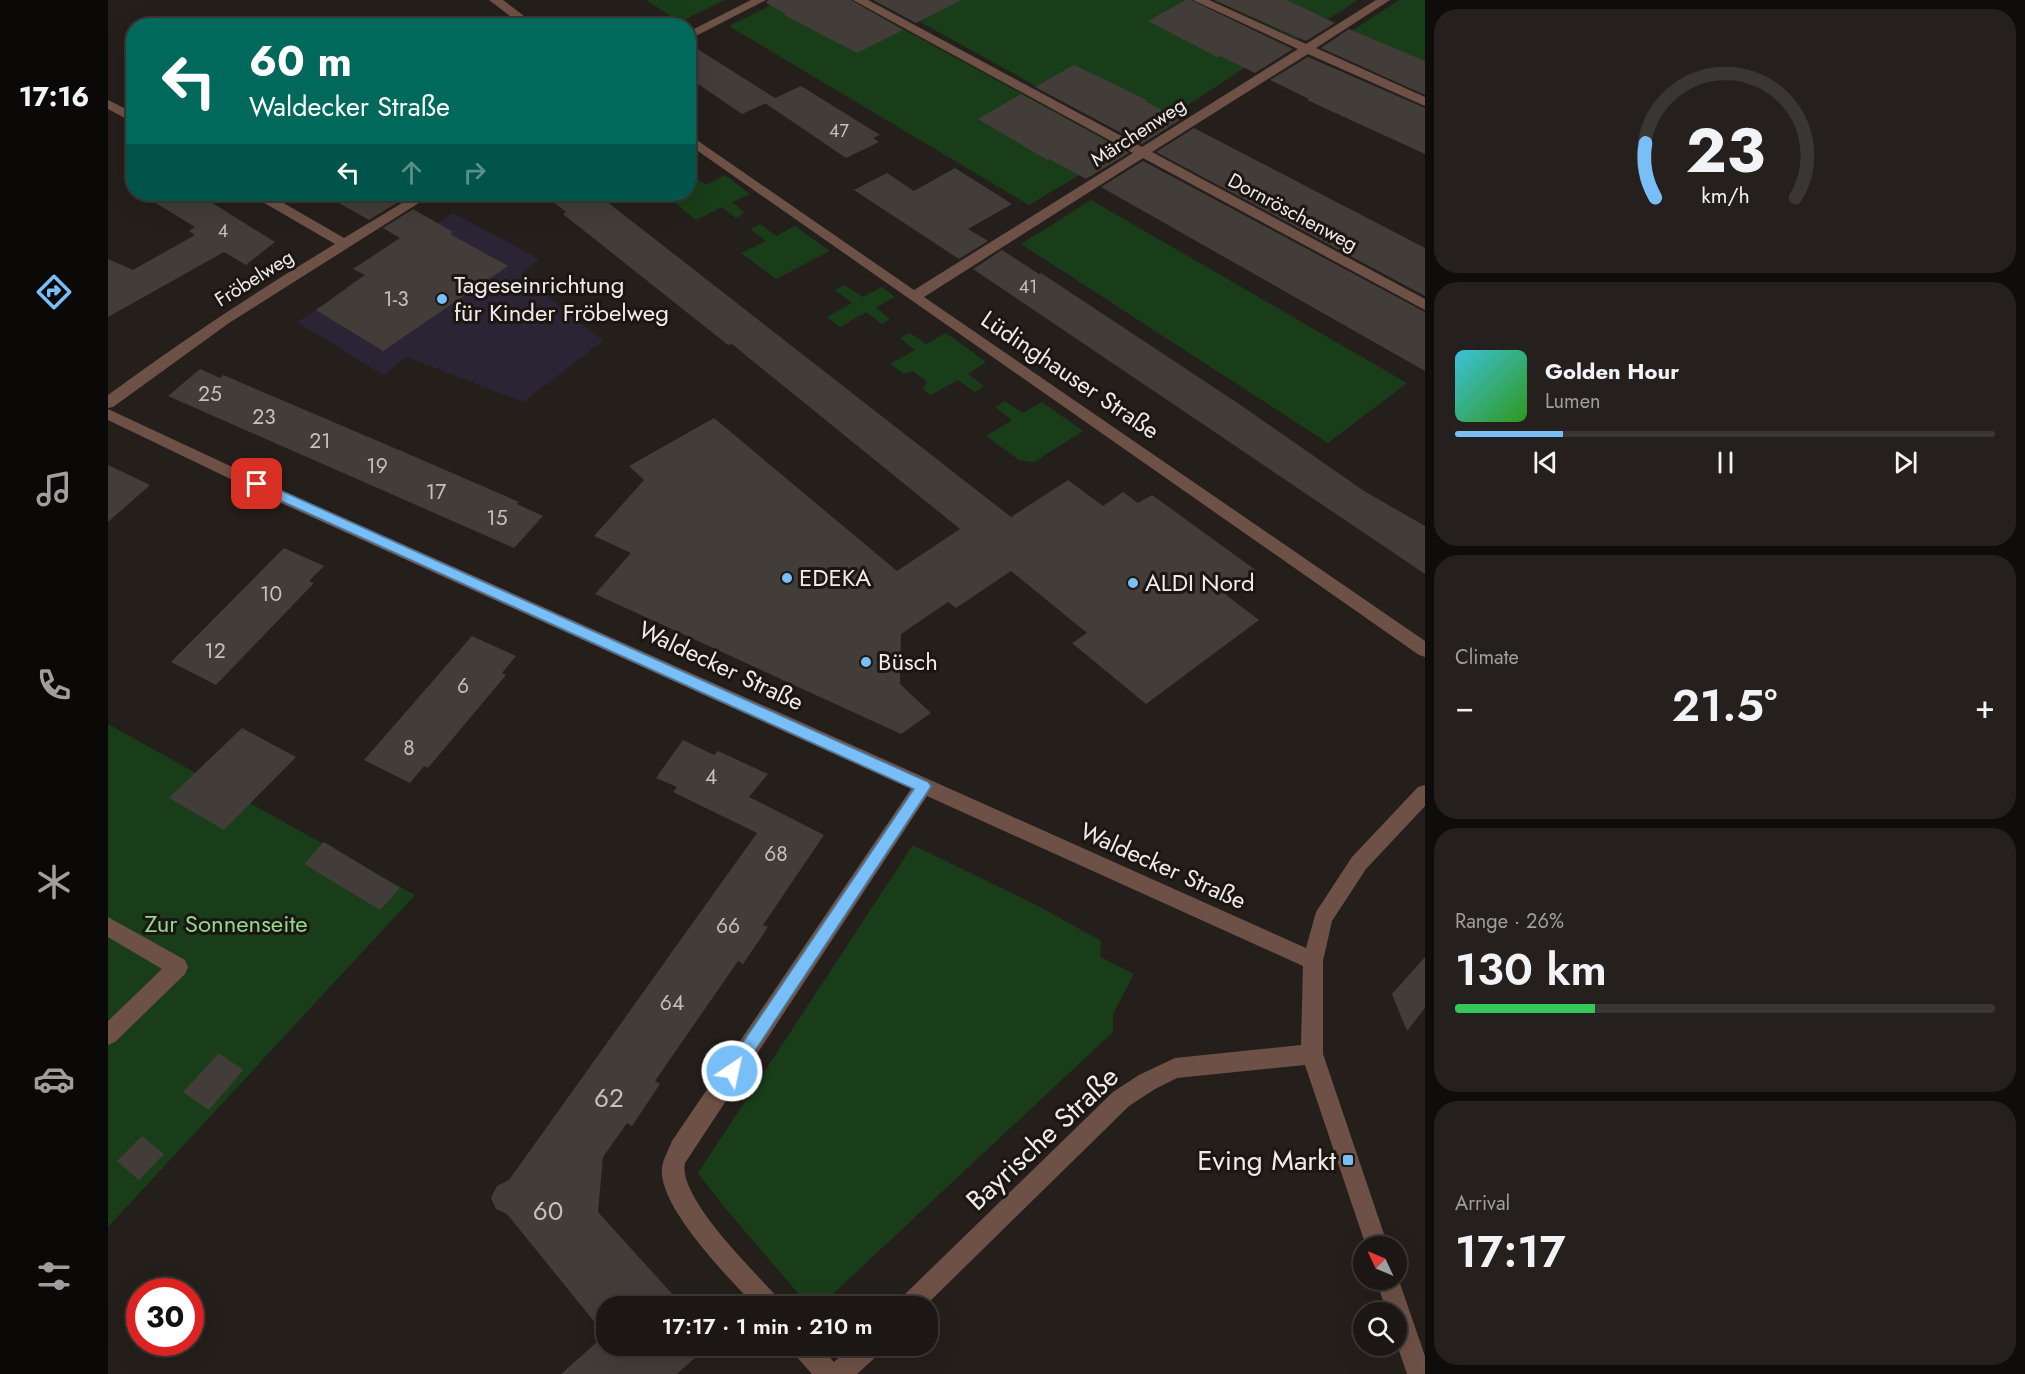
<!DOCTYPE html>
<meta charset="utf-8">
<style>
body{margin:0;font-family:Jost,sans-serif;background:#25201d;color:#f1f3f6;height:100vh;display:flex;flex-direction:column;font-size:22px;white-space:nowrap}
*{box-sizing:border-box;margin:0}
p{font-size:20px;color:#a09fa0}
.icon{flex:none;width:33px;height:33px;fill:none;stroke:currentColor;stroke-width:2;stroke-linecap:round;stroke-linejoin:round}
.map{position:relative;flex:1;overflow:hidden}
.drawer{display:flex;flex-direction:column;gap:9px;padding:9px;background:#0f0d0b;width:600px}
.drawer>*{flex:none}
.hud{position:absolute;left:18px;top:18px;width:570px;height:183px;border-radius:24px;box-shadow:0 6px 24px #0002,0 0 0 2px #3a3634;background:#00695c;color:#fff;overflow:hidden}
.needle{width:39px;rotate:314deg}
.controls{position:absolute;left:1245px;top:1236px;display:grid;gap:12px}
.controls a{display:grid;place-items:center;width:54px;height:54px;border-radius:50%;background:#1c1714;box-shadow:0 6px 24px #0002,0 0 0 2px #3a3634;font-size:30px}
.speed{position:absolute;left:18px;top:1278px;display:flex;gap:12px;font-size:30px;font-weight:700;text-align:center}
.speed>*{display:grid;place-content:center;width:78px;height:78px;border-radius:50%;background:#1c1714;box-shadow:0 6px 24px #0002,0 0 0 2px #3a3634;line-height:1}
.speed .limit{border:9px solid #d22;background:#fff;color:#111}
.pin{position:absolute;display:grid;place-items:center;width:51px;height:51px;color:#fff;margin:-26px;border-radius:12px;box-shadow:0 3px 9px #0006}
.me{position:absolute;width:66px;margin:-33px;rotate:34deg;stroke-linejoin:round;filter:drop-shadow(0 0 4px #0008)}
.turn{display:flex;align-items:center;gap:21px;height:126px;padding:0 24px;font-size:27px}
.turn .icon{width:78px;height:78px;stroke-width:2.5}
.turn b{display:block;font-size:42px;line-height:51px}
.lanes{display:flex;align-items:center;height:57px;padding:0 24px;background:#0003;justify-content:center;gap:30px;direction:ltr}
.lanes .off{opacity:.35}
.big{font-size:45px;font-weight:600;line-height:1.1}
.drawer .widget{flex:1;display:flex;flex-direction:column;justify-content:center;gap:9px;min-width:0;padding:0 21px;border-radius:24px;background:#25201d}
.drawer .dial{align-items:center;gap:0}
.dial svg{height:156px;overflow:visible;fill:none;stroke:#3a3634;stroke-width:7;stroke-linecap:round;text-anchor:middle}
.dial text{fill:#f1f3f6;stroke:none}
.song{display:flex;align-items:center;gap:18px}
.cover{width:72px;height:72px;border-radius:9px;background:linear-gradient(135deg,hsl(190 70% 55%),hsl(110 70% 35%))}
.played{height:6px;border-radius:3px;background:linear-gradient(90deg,#78bff7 20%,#3a3634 20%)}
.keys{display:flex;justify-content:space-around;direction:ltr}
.heat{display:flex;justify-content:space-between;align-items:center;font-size:33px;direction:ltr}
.charge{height:9px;border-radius:4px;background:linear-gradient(90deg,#34c759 26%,#3a3634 0)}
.trip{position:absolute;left:488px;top:1296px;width:342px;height:60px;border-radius:24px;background:#1c1714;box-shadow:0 6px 24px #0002,0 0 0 2px #3a3634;font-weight:600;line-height:60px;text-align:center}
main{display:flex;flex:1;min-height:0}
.dock{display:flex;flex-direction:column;width:108px;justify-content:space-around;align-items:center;background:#0b0908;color:#a09fa0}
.dock .icon{width:42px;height:42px}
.dock .current{color:#78bff7}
.dock b{font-size:27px;color:#f1f3f6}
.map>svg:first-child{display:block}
</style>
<main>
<nav class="dock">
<b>17:16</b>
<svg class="icon current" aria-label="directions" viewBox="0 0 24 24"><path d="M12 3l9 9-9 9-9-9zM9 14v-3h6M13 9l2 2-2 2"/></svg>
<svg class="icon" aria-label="music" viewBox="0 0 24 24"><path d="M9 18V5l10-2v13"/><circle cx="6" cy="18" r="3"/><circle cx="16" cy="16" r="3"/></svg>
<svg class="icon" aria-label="phone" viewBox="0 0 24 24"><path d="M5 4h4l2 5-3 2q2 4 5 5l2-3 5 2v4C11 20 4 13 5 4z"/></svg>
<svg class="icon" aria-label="climate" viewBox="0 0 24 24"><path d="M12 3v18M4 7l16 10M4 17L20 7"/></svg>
<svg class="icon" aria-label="car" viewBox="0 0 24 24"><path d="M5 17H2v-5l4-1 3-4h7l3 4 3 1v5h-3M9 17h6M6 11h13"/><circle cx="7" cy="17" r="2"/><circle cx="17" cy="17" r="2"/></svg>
<svg class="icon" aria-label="filters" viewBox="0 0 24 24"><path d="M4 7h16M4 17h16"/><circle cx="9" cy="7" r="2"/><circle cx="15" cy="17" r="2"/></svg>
</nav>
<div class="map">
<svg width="1317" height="1374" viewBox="0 0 1317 1374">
<rect width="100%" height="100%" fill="#251f1b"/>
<polygon fill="#2b2434" points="345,213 431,259 412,274 495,341 415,402 299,357 275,375 189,322 240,289 238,287 261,273 265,263"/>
<g fill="#183d18">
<polygon points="538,0 617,0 572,22"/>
<polygon points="673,0 742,0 1015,149 921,205 621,26"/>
<polygon points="772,0 1078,0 1170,46 1026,140"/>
<polygon points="1107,0 1250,0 1189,39"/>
<polygon points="1291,0 1317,0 1317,89 1221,46"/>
<polygon points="617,175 642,194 624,202 637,213 628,218 614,207 588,220 567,203 575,194 580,194 581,187 588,178 598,185"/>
<polygon points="983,200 1299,383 1220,443 913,244"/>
<polygon points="652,224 668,236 687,226 722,251 668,279 633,253 658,241 642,229"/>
<polygon points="736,285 755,297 774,287 787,297 768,308 782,319 774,324 758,312 732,327 719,317 744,303 727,290"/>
<polygon points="802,333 818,344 838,333 878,362 860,374 876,386 867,392 850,380 823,395 815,389 819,382 805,371 796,374 782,364 807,350 792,338"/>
<polygon points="897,401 915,413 934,402 975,431 926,462 911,460 878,436 904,420 887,407"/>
<polygon points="0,724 307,895 0,1227"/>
<polygon points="805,845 930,906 993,941 992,957 1026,974 1005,1014 1005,1032 712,1306 701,1306 616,1207 590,1173"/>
</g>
<g fill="#423d38">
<polygon points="660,0 743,0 795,30 749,53 676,15 678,14 658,3"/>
<polygon points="765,0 853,0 808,23"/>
<polygon points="1078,0 1083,0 1185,49 1147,73 1112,56 1109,57 1040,21"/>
<polygon points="1106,0 1179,0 1227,23 1198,41"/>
<polygon points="1241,29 1317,61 1317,95 1213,48"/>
<polygon points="580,43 667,98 693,86 772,135 765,138 771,142 738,158 657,103 658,103 634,114 580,77"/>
<polygon points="1200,57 1317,108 1317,154 1199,100 1201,99 1162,80"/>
<polygon points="966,65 1039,100 1037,101 1072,120 1034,144 927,87"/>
<polygon points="913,94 1021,153 978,179 941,159 939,160 870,119"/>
<polygon points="1086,128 1317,248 1317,296 1048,152"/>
<polygon points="1035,161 1317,312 1317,371 993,187"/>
<polygon points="847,168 904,204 860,229 880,241 851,259 746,190 779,173 806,191"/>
<polygon points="33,194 90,194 167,242 138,265 116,252 0,317 0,259 25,270 87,235 81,231 87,227"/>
<polygon points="215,194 278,194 292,201 261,220"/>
<polygon points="435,194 489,194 903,517 960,480 995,506 1015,492 1030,503 1044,495 1149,571 1118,595 1151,620 1038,704 964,643 979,633 903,571 848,608 840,602 793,634 792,684 823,713 793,734 487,594 523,553 486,536 536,480 521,466 606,418 789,571 852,529 641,358 624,344 620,345 455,214 458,212"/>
<polygon points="305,209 345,232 342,234 400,266 275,351 208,310 257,275 245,269 292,238 275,228"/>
<polygon points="894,250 931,274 933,273 1134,406 1256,491 1317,526 1317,574 865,269"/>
<polygon points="92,369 112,378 115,375 298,453 411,502 409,504 435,516 406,548 60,396"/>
<polygon points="0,465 42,485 0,522"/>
<polygon points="176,548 216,566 201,581 206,583 108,685 63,662"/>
<polygon points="364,636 408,656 394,673 398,675 320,768 316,766 302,783 256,760"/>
<polygon points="134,728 188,757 116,830 61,798"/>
<polygon points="575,740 606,755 610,751 660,774 641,797 716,835 655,925 660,927 635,964 630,961 547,1081 552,1084 524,1126 519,1123 495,1157 490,1212 575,1306 498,1306 498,1346 600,1346 569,1374 453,1374 497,1335 399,1214 388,1209 383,1198 389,1186 401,1180 649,833 565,792 569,787 548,778"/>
<polygon points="216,842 292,888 272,910 196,864"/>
<polygon points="1317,957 1317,1008 1299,1031 1284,994"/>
<polygon points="111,1053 135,1070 101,1110 75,1092"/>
<polygon points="34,1136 56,1154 31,1180 9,1161"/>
</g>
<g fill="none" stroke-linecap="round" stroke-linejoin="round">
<g fill="#6e5146" fill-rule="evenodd">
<polygon points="381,0 395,0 429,26 415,26"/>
<polygon points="643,0 658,0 580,40 580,32"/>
<polygon points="745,0 760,0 1034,147 1190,49 1085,0 1101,0 1198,44 1268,0 1282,0 1208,48 1317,97 1317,106 1200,54 1044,152 1317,299 1317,310 1035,158 816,297 1317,641 1317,657 1311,655 580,144 580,134 806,290 1025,153"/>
<polygon points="0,100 26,113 26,123 0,109"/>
<path d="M145 194H160L236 238 309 194H325L121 323 5 407 0 408V395C73 341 149 291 227 244L146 197Z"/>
<path d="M0 409 176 491 1198 948 1208 912 1244 857 1310 787 1317 785V806L1258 869 1224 921 1215 961V1054L1280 1246H1258L1197 1065 1069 1078 1047 1089 1021 1106 817 1306H789L793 1298 1005 1092 1031 1075 1067 1058 1193 1045 1195 966 819 796 577 1163C569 1197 647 1272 670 1298L674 1306H647C621 1278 550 1207 554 1168 555 1159 561 1149 564 1141L803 789 164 499 0 420Z"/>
<polygon points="0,917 77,960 80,967 77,974 7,1042 0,1045 0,1021 54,969 0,937"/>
<polygon points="1288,1272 1317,1356 1317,1374 1299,1374 1288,1342 1288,1312 1279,1312 1268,1280 1288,1280"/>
<polygon points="684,1346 711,1346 726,1362 744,1346 773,1346 770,1355 749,1374 704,1374 687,1355"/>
</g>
</g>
<polygon fill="#78bff7" stroke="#4e7ca1" stroke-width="1.5" points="149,480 820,782 823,786 820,791 630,1076 624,1079 619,1076 616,1071 619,1066 806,789 145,488 145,481"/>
<g fill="#78bff7" stroke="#1c1612" stroke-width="2">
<circle cx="334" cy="299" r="6"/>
<circle cx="679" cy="578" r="6"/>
<circle cx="1025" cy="583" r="6"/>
<circle cx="758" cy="662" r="6"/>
<rect x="1234" y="1154" width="12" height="12" rx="3"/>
</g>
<g text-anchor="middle" stroke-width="6" stroke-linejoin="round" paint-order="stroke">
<g font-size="18" fill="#c4c0bc">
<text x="731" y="137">47</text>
<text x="115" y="237">4</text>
<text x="920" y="293">41</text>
</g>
<g font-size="20" fill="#efebe8" stroke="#1c1612">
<text transform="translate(1030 132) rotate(-33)" y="7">Märchenweg</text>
<text transform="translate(1185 212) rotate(28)" y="7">Dornröschenweg</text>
<text transform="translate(146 278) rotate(-32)" y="7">Fröbelweg</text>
</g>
<g font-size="21" fill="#c4c0bc">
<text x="288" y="306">1-3</text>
<text x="102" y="401">25</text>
<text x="156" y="424">23</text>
<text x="212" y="448">21</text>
<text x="269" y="473">19</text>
<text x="328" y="499">17</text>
<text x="389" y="525">15</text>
<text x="163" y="601">10</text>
<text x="107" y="658">12</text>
<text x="355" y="693">6</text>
<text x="301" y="755">8</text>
<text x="603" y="784">4</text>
<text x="668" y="861">68</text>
<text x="620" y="933">66</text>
<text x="564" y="1010">64</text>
</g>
<g font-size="24" fill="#efebe8" stroke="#1c1612" text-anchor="start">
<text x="346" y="293">Tageseinrichtung<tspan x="346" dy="28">für Kinder Fröbelweg</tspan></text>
<text x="691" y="586">EDEKA</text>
<text x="1037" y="591">ALDI Nord</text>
<text x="770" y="670">Büsch</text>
</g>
<g font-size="24" fill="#efebe8" stroke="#1c1612">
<text transform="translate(962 375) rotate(34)" y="8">Lüdinghauser Straße</text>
<text transform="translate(613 666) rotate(25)" y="8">Waldecker Straße</text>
<text transform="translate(1055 866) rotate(24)" y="8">Waldecker Straße</text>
</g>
<g font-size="24" fill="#8fd88d" stroke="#1c1612">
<text x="118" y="932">Zur Sonnenseite</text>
</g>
<g font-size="26" fill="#c4c0bc">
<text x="501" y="1107">62</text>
<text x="440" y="1220">60</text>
</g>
<g font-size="28" fill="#efebe8" stroke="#1c1612">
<text transform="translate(934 1138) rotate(-43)" y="10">Bayrische Straße</text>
</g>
<g font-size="28" fill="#efebe8" stroke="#1c1612" text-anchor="end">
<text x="1228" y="1170">Eving Markt</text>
</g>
</g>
</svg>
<div class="controls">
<a><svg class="needle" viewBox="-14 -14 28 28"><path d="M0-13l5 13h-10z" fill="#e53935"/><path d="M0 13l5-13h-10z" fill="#a09fa0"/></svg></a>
<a><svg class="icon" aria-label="search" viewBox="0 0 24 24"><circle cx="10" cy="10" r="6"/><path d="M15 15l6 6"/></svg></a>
</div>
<div class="speed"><div class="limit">30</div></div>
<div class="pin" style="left:149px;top:484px;background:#d93025"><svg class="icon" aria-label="arrive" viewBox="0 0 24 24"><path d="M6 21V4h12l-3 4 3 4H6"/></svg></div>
<svg class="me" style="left:624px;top:1071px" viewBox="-20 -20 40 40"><circle r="17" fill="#78bff7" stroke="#fff" stroke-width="3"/><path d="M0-11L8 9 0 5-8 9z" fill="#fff"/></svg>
<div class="trip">17:17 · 1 min · 210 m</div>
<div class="hud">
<div class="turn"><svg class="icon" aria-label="left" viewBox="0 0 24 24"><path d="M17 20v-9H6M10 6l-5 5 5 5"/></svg><div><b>60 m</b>Waldecker Straße</div></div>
<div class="lanes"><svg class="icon" aria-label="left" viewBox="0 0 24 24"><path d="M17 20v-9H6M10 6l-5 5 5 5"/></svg><svg class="icon off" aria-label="ahead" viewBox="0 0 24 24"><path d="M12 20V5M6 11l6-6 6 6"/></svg><svg class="icon off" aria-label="right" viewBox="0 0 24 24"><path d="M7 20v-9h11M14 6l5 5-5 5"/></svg></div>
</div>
</div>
<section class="drawer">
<div class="widget dial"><svg viewBox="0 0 100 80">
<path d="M14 69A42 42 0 1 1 86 69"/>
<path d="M14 69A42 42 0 0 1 9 41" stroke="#78bff7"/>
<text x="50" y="56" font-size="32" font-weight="700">23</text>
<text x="50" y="72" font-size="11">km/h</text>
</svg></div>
<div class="widget">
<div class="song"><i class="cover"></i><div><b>Golden Hour</b><p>Lumen</p></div></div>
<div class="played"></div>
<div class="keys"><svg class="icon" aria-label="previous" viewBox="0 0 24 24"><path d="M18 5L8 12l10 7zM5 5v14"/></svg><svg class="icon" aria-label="pause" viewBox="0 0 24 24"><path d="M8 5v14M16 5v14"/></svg><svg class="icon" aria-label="next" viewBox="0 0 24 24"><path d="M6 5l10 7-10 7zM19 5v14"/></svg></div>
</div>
<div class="widget"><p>Climate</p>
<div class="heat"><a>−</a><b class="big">21.5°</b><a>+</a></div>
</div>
<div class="widget"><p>Range · 26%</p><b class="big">130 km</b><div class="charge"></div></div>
<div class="widget"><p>Arrival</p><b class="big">17:17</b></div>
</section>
</main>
